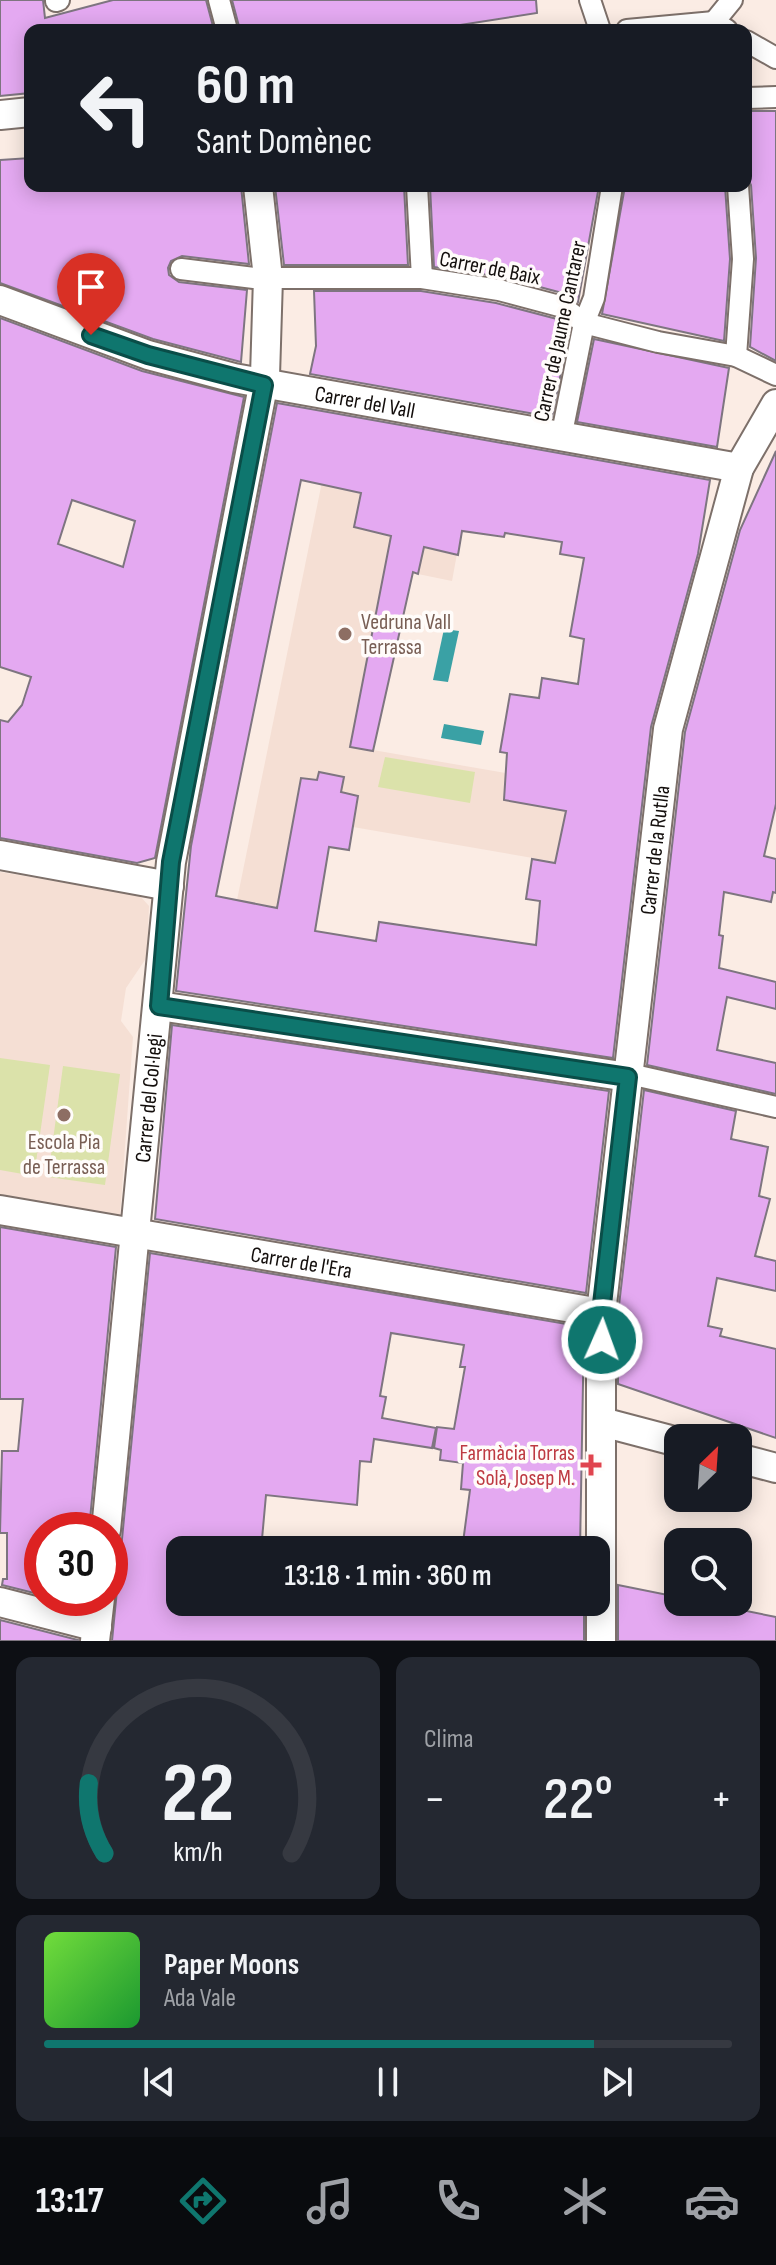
<!DOCTYPE html>
<html lang="es">
<meta charset="utf-8">
<style>
body{margin:0;font-family:"Sofia Sans Condensed",sans-serif;background:#242831;color:#f1f3f6;height:100vh;display:flex;flex-direction:column;font-size:30px;white-space:nowrap}
*{box-sizing:border-box;margin:0}
p{font-size:26px;color:#9ea1a6}
.icon{flex:none;width:44px;height:44px;fill:none;stroke:currentColor;stroke-width:2;stroke-linecap:round;stroke-linejoin:round}
.map{position:relative;height:1641px;overflow:hidden}
.drawer{display:flex;flex-direction:column;gap:16px;padding:16px;background:#0d0f14;flex:1}
.drawer>*{flex:none}
.guide{position:absolute;left:24px;top:24px;width:728px;height:168px;border-radius:16px;box-shadow:0 4px 20px #0003;background:#171b24;color:#f1f3f6;overflow:hidden}
.needle{width:52px;rotate:25deg}
.fabs{position:absolute;left:664px;top:1424px;display:grid;gap:16px}
.fabs a{display:grid;place-items:center;width:88px;height:88px;border-radius:16px;background:#171b24;box-shadow:0 4px 20px #0003;font-size:40px}
.speed{position:absolute;left:24px;top:1512px;display:flex;gap:16px;font-size:40px;font-weight:700;text-align:center}
.speed>*{display:grid;place-content:center;width:104px;height:104px;border-radius:50%;background:#171b24;box-shadow:0 4px 20px #0003;line-height:1}
.speed .limit{border:12px solid #d22;background:#fff;color:#111}
.pin{position:absolute;display:grid;place-items:center;width:68px;height:68px;color:#fff;margin:-82px -34px;border-radius:50% 50% 50% 0;rotate:-45deg;box-shadow:0 0 8px #0007}
.pin .icon{rotate:45deg}
.me{position:absolute;width:88px;margin:-44px;rotate:2deg;stroke-linejoin:round;filter:drop-shadow(0 0 6px #0008)}
.turn{display:flex;align-items:center;gap:28px;height:168px;padding:0 40px;font-size:36px}
.turn .icon{width:104px;height:104px;stroke-width:2.5}
.turn b{display:block;font-size:56px;line-height:68px}
.big{font-size:60px;font-weight:600;line-height:1.1}
.drawer .card{flex:1;display:flex;flex-direction:column;justify-content:center;gap:12px;min-width:0;padding:0 28px;border-radius:16px;background:#242831}
.drawer .dial{align-items:center;gap:0}
.dial svg{height:208px;overflow:visible;fill:none;stroke:#363941;stroke-width:7;stroke-linecap:round;text-anchor:middle}
.dial text{fill:#f1f3f6;stroke:none}
.song{display:flex;align-items:center;gap:24px}
.cover{width:96px;height:96px;border-radius:12px;background:linear-gradient(135deg,hsl(100 70% 55%),hsl(130 70% 35%))}
.played{height:8px;border-radius:4px;background:linear-gradient(90deg,#0f766e 80%,#363941 80%)}
.keys{display:flex;justify-content:space-around;direction:ltr}
.heat{display:flex;justify-content:space-between;align-items:center;font-size:44px;direction:ltr}
.drawer .tiles{flex:1;display:grid;gap:16px;grid-template-columns:1fr 1fr}
.card:last-child{grid-column:span 2}
.trip{position:absolute;left:166px;top:1536px;width:444px;height:80px;border-radius:16px;background:#171b24;box-shadow:0 4px 20px #0003;font-weight:600;line-height:80px;text-align:center}
.menu{display:flex;height:128px;justify-content:space-around;align-items:center;background:#090b0e;color:#9ea1a6}
.menu .icon{width:56px;height:56px}
.menu .current{color:#0f766e}
.menu b{font-size:36px;color:#f1f3f6}
.map>svg:first-child{display:block}
</style>
<div class="map">
<svg width="776" height="1641" viewBox="0 0 776 1641">
<rect width="100%" height="100%" fill="#fbece4"/>
<g fill="#f5dfd4">
<polygon points="336,413 478,440 452,581 413,573 387,692 361,688 350,746 528,777 639,816 632,875 353,827 349,850 329,847 280,908 237,900"/>
<polygon points="0,872 139,895 149,906 147,957 126,988 121,1021 133,1037 120,1216 0,1194"/>
</g>
<g fill="#dbe2aa">
<polygon points="385,757 475,772 470,803 378,787"/>
<polygon points="0,1058 50,1065 34,1176 0,1170"/>
<polygon points="63,1066 120,1074 105,1185 48,1177"/>
</g>
<g fill="#3aa1a5">
<polygon points="444,629 459,631 448,682 433,680"/>
<polygon points="444,724 484,731 481,745 441,738"/>
</g>
<g fill="#e4a9f1" stroke="#7e7580" stroke-width="2" fill-rule="evenodd">
<polygon points="0,0 43,0 45,18 113,0 206,0 214,30 30,30 30,93 0,96"/>
<polygon points="232,0 536,0 537,13 428,30 240,30"/>
<polygon points="746,111 776,111 776,361 750,347 756,258 751,185 747,177"/>
<polygon points="30,158 30,186 241,186 249,264 182,256 171,261 168,268 169,275 179,282 247,290 241,362 153,339 0,283 0,160"/>
<polygon points="275,186 404,186 408,265 284,265"/>
<polygon points="430,186 599,186 578,302 566,294 502,277 434,267"/>
<polygon points="625,186 725,186 730,259 724,341 602,314"/>
<polygon points="314,291 421,291 496,303 557,319 570,328 552,417 310,374 316,346"/>
<path d="M0 318 142 371 244 397 155 858 137 863 0 838V720L8 722 22 705 31 677 0 667ZM72 500 135 521 123 567 58 544Z"/>
<polygon points="594,339 729,368 717,447 577,422"/>
<path d="M277 403 710 480 698 554 651 727 613 1058 176 991 191 846ZM301 480 361 493 354 527 391 536 350 747 373 751 413 572 418 574 424 547 458 555 462 531 504 537 505 533 562 542 560 554 584 558 570 636 584 639 578 684 542 678 539 698 510 694 500 752 507 753 504 800 566 811 555 863 532 859 526 899 540 901 536 945 379 922 376 941 315 931 329 847 349 850 358 796 341 792 344 777 319 772 317 780 301 778 277 908 216 896Z"/>
<polygon points="776,451 776,804 764,856 776,859 776,893 773,892 771,902 724,892 719,935 723,936 719,968 776,982 776,1009 727,997 717,1050 776,1063 776,1094 647,1065 685,732 740,530"/>
<polygon points="172,1025 609,1091 586,1293 155,1219"/>
<polygon points="644,1090 736,1111 731,1139 768,1147 759,1196 770,1199 755,1256 776,1261 776,1291 717,1278 708,1326 722,1329 720,1336 776,1349 776,1438 618,1384 618,1314"/>
<polygon points="0,1227 116,1247 89,1530 42,1530 42,1595 2,1585 3,1579 7,1579 7,1533 0,1533 2,1451 18,1451 23,1399 0,1399"/>
<polygon points="150,1253 584,1327 580,1550 462,1550 470,1490 461,1489 463,1463 440,1460 441,1450 434,1448 437,1427 454,1429 465,1367 460,1367 464,1345 391,1333 380,1396 386,1397 382,1418 436,1428 432,1448 374,1439 371,1462 360,1461 357,1505 266,1495 261,1550 180,1550 180,1602 584,1602 584,1641 112,1641"/>
<polygon points="618,1585 678,1597 678,1602 702,1602 776,1617 776,1641 618,1641"/>
<polygon points="0,1620 78,1640 78,1641 0,1641"/>
</g>
<g fill="none" stroke-linecap="round" stroke-linejoin="round">
<defs>
<g id="pedestrian">
<polyline points="219,0 227,30"/>
<polyline points="590,0 600,30"/>
<polyline points="56,1 59,0"/>
<polyline points="714,22 732,0"/>
<polyline points="627,30 714,22 727,30"/>
<polyline points="746,41 776,58"/>
<polyline points="746,98 776,97"/>
<polyline points="417,186 422,278"/>
<polyline points="181,269 254,278 422,278 499,290 563,307 584,323 658,342 736,356 776,375"/>
<polyline points="736,356 743,259 738,186"/>
<polyline points="561,438 584,323 594,298 612,186"/>
<polyline points="628,1077 634,1075 776,1107"/>
</g>
<g id="minor">
<polyline points="0,115 30,112"/>
<path id="s1" d="M0 300 148 355 234 378 739 468"/>
<polyline points="0,855 169,886"/>
<polyline points="159,1006 628,1077"/>
<path id="s2" d="M0 1210 601 1313"/>
<polyline points="602,1422 678,1442"/>
<polyline points="738,1458 776,1468"/>
<path id="s3" d="M106 1530 171 862 265 376 268 278 258 186"/>
<polyline points="0,1602 97,1627"/>
<polyline points="95,1641 100,1598"/>
<path id="s4" d="M601 1641V1313L668 729 739 468 776 404"/>
</g>
</defs>
<use href="#pedestrian" stroke="#7d706a" stroke-width="24"/>
<use href="#minor" stroke="#7d706a" stroke-width="32"/>
<use href="#pedestrian" stroke="#fff" stroke-width="20"/>
<use href="#minor" stroke="#fff" stroke-width="28"/>
</g>
<g fill="none" stroke-linecap="round" stroke-linejoin="round">
<defs>
<polyline id="route" points="91,335 148,355 264,385 171,862 159,1006 628,1077 601,1313 602,1340"/>
</defs>
<use href="#route" stroke="#0a4d48" stroke-width="20"/>
<use href="#route" stroke="#0f766e" stroke-width="14"/>
</g>
<g fill="#8d6e63" stroke="#fffcfa" stroke-width="3">
<circle cx="345" cy="634" r="8"/>
<circle cx="64" cy="1115" r="8"/>
</g>
<path fill="#e0444e" stroke="#fffcfa" stroke-width="3" d="M587 1453h8v8h8v8h-8v8h-8v-8h-8v-8h8z"/>
<g text-anchor="middle" stroke-width="7" stroke-linejoin="round" paint-order="stroke">
<g font-size="22" fill="#130e0c" stroke="#fffcfa">
<text transform="translate(490 267) rotate(11)" y="8">Carrer de Baix</text>
<text transform="translate(559 331) rotate(-78)" y="8">Carrer de Jaume Cantarer</text>
<text dy="8" stroke="none"><textPath href="#s1" startOffset="380">Carrer del Vall</textPath></text>
<text dy="8" stroke="none"><textPath href="#s4" startOffset="794">Carrer de la Rutlla</textPath></text>
<text dy="8" stroke="none"><textPath href="#s3" startOffset="434">Carrer del Col·legi</textPath></text>
<text dy="8" stroke="none"><textPath href="#s2" startOffset="306">Carrer de l'Era</textPath></text>
</g>
<g font-size="22" fill="#785e54" stroke="#fffcfa" text-anchor="start">
<text x="361" y="629">Vedruna Vall<tspan x="361" dy="25">Terrassa</tspan></text>
<text x="64" y="1149" text-anchor="middle">Escola Pia<tspan x="64" dy="25">de Terrassa</tspan></text>
</g>
<g font-size="22" fill="#be3a42" stroke="#fffcfa" text-anchor="end">
<text x="575" y="1460">Farmàcia Torras<tspan x="575" dy="25">Solà, Josep M.</tspan></text>
</g>
</g>
</svg>
<div class="fabs">
<a><svg class="needle" viewBox="-14 -14 28 28"><path d="M0-13l5 13h-10z" fill="#e53935"/><path d="M0 13l5-13h-10z" fill="#9ea1a6"/></svg></a>
<a><svg class="icon" aria-label="search" viewBox="0 0 24 24"><circle cx="10" cy="10" r="6"/><path d="M15 15l6 6"/></svg></a>
</div>
<div class="speed"><div class="limit">30</div></div>
<div class="pin" style="left:91px;top:335px;background:#d93025"><svg class="icon" aria-label="arrive" viewBox="0 0 24 24"><path d="M6 21V4h12l-3 4 3 4H6"/></svg></div>
<svg class="me" style="left:602px;top:1340px" viewBox="-20 -20 40 40"><circle r="17" fill="#0f766e" stroke="#fff" stroke-width="3"/><path d="M0-11L8 9 0 5-8 9z" fill="#fff"/></svg>
<div class="trip">13:18 · 1 min · 360 m</div>
<div class="guide">
<div class="turn"><svg class="icon" aria-label="left" viewBox="0 0 24 24"><path d="M17 20v-9H6M10 6l-5 5 5 5"/></svg><div><b>60 m</b>Sant Domènec</div></div>
</div>
</div>
<section class="drawer">
<div class="tiles">
<div class="card dial"><svg viewBox="0 0 100 80">
<path d="M14 69A42 42 0 1 1 86 69"/>
<path d="M14 69A42 42 0 0 1 8 42" stroke="#0f766e"/>
<text x="50" y="56" font-size="32" font-weight="700">22</text>
<text x="50" y="72" font-size="11">km/h</text>
</svg></div>
<div class="card"><p>Clima</p>
<div class="heat"><a>−</a><b class="big">22°</b><a>+</a></div>
</div>
<div class="card">
<div class="song"><i class="cover"></i><div><b>Paper Moons</b><p>Ada Vale</p></div></div>
<div class="played"></div>
<div class="keys"><svg class="icon" aria-label="previous" viewBox="0 0 24 24"><path d="M18 5L8 12l10 7zM5 5v14"/></svg><svg class="icon" aria-label="pause" viewBox="0 0 24 24"><path d="M8 5v14M16 5v14"/></svg><svg class="icon" aria-label="next" viewBox="0 0 24 24"><path d="M6 5l10 7-10 7zM19 5v14"/></svg></div>
</div>
</div>
</section>
<nav class="menu">
<b>13:17</b>
<svg class="icon current" aria-label="directions" viewBox="0 0 24 24"><path d="M12 3l9 9-9 9-9-9zM9 14v-3h6M13 9l2 2-2 2"/></svg>
<svg class="icon" aria-label="music" viewBox="0 0 24 24"><path d="M9 18V5l10-2v13"/><circle cx="6" cy="18" r="3"/><circle cx="16" cy="16" r="3"/></svg>
<svg class="icon" aria-label="phone" viewBox="0 0 24 24"><path d="M5 4h4l2 5-3 2q2 4 5 5l2-3 5 2v4C11 20 4 13 5 4z"/></svg>
<svg class="icon" aria-label="climate" viewBox="0 0 24 24"><path d="M12 3v18M4 7l16 10M4 17L20 7"/></svg>
<svg class="icon" aria-label="car" viewBox="0 0 24 24"><path d="M5 17H2v-5l4-1 3-4h7l3 4 3 1v5h-3M9 17h6M6 11h13"/><circle cx="7" cy="17" r="2"/><circle cx="17" cy="17" r="2"/></svg>
</nav>
